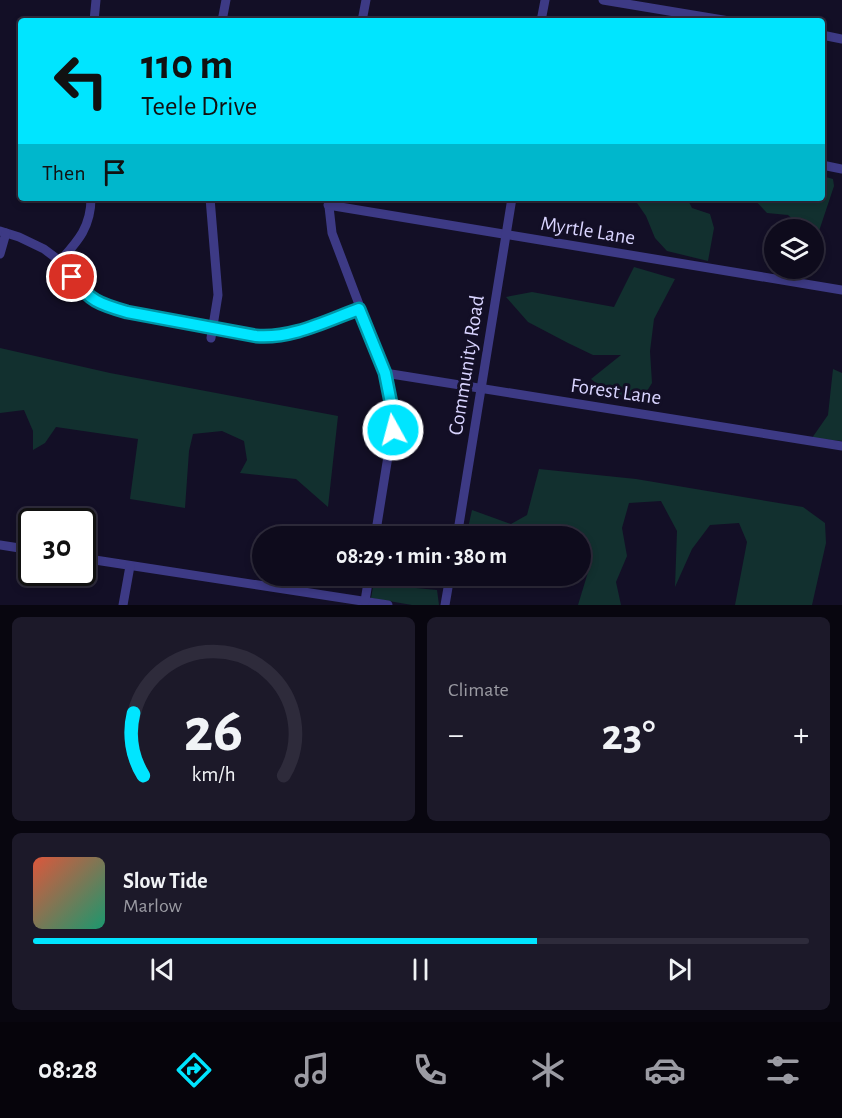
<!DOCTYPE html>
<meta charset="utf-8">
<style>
body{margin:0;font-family:"Alegreya Sans",sans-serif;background:#1c1929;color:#f1f3f6;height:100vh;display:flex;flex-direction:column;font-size:22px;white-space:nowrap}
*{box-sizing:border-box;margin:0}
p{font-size:20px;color:#9b9ba3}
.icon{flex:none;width:33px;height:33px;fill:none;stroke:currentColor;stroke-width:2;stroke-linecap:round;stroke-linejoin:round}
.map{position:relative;height:605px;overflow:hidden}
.details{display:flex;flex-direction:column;gap:12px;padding:12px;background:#08060f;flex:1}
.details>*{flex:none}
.banner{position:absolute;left:18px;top:18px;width:807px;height:183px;border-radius:6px;box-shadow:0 3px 9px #0003,0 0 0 2px #2e2b3b;background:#00e5ff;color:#111;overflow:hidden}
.controls{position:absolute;left:764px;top:219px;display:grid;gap:12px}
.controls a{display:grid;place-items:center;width:60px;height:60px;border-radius:50%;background:#0e0b1c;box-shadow:0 3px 9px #0003,0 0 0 2px #2e2b3b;font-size:30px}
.speed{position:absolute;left:18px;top:508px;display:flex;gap:12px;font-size:30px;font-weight:700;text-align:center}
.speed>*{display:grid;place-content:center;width:78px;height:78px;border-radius:50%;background:#0e0b1c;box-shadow:0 3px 9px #0003,0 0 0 2px #2e2b3b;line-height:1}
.speed .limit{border:3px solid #111;border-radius:9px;background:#fff;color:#111}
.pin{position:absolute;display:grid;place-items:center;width:51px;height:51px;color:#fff;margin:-26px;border:3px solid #fff;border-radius:50%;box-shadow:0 2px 6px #0007}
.me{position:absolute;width:66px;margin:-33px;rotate:353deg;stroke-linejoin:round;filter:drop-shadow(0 0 4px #0008)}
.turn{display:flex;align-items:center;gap:21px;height:126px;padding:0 24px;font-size:27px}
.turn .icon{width:78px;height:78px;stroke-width:2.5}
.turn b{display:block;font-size:42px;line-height:51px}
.then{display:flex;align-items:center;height:57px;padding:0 24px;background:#0003;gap:12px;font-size:22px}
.big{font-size:45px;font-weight:700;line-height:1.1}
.details .widget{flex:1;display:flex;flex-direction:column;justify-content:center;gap:9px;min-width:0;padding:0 21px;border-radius:9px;background:#1c1929}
.details .dial{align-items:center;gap:0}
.dial svg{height:156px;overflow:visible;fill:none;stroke:#2e2b3b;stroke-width:7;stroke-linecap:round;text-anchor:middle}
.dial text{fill:#f1f3f6;stroke:none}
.song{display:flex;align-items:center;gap:18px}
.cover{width:72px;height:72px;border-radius:9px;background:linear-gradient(135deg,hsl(10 70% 55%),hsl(160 70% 35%))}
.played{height:6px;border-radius:3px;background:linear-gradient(90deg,#00e5ff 65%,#2e2b3b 65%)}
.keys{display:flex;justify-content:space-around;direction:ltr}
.heat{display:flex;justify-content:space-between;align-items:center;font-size:33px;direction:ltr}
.details .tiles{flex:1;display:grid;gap:12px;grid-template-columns:1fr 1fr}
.widget:last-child{grid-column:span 2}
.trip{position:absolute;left:252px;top:526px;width:339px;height:60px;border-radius:30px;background:#0e0b1c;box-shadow:0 3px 9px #0003,0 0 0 2px #2e2b3b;font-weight:700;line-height:60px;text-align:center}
.tabs{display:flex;height:96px;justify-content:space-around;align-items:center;background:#06040b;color:#9b9ba3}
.tabs .icon{width:42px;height:42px}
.tabs .current{color:#00e5ff}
.tabs b{font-size:27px;color:#f1f3f6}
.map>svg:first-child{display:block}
</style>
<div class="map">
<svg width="842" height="605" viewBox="0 0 842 605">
<rect width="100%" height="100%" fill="#130f26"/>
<g fill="#12302f">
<polygon points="822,176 833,179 834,186 815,243 813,242 813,230 797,229 797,223 788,215 767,213 753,198 822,198"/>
<polygon points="636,198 687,198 692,208 710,214 714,228 708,261 667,251 655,238 646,216 635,200"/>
<polygon points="634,267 675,279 654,319 650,351 652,383 642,399 613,396 591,379 621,355 593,355 568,343 528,322 506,297 532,292 614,307"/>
<polygon points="0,348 110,373 338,416 328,507 296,479 240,473 247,460 244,441 222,431 193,434 189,451 185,508 130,499 138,439 56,427 45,443 33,450 33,431 24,410 0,413"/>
<polygon points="833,369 842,373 842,441 812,438 828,415"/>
<polygon points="539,469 636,479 803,507 825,523 826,543 812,605 735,605 747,542 739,523 710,525 692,549 675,587 677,531 661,501 629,503 622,528 627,556 616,582 621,605 578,605 592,559 588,551 581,551 580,537 466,537 472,510 511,524 527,515"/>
<polygon points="375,576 397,576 405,587 437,590 439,605 412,605 371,598"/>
</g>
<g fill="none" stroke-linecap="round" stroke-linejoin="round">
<g stroke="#3d3a85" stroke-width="9">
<polyline points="603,0 729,21"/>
<polyline points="94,21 96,0"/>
<polyline points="222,21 226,0"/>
<polyline points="362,21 366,0"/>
<polyline points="541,21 545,0"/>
<polyline points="822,35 842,39"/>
<polyline points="822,165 842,169"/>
<polyline points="210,198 218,295 211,338"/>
<polyline points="328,198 332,233 385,373 394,419 375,537"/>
<polyline points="328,205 842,290"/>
<path d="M0 231 19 237 44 249 60 261 84 293 94 301 107 306 127 312 256 336C292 339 326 321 359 309"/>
<polyline points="0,254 6,233"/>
<path d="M60 261C78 241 91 227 91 198"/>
<polyline points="385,373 842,446"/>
<polyline points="457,537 512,198"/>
<polyline points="0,545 32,550"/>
<polyline points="82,558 388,605"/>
<polyline points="365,601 369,576"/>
<polyline points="123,605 130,566"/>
<polyline points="445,605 450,576"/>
</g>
</g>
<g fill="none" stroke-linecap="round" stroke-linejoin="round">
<defs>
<path id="route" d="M72 277C90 301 99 304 127 312L256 336C292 339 326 321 359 309L385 373 394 418 393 430"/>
</defs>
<use href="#route" stroke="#0095a6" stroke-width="15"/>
<use href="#route" stroke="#00e5ff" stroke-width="10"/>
</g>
<g text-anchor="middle" stroke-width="6" stroke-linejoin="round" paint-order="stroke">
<g font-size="21" fill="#d9d4ff" stroke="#130f26">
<text transform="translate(588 230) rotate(9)" y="7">Myrtle Lane</text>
<text transform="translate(466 365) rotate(-81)" y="7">Community Road</text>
<text transform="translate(616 391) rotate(8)" y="7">Forest Lane</text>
</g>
</g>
</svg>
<div class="controls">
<a><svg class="icon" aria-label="layers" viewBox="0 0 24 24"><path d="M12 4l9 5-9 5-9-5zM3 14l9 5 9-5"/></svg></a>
</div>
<div class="speed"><div class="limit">30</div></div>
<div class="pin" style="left:72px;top:277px;background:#d93025"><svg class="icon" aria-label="arrive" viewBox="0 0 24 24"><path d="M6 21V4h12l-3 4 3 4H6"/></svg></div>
<svg class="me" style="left:393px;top:430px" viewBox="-20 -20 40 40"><circle r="17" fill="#00e5ff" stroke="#fff" stroke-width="3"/><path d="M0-11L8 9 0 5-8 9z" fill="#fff"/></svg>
<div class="trip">08:29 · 1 min · 380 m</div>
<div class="banner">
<div class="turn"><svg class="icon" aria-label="left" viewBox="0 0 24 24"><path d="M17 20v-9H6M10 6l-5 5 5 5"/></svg><div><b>110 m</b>Teele Drive</div></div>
<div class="then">Then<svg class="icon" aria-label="arrive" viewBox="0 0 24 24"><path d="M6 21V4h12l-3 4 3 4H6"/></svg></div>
</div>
</div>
<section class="details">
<div class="tiles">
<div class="widget dial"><svg viewBox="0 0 100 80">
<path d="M14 69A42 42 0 1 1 86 69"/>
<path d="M14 69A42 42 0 0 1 9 37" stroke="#00e5ff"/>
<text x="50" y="56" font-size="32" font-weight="700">26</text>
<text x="50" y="72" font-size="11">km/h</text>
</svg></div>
<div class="widget"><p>Climate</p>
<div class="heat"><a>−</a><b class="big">23°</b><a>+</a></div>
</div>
<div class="widget">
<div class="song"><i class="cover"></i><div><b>Slow Tide</b><p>Marlow</p></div></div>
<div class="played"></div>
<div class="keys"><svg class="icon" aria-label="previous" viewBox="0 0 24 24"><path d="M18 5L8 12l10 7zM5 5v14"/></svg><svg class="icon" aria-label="pause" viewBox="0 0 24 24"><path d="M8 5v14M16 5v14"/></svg><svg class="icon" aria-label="next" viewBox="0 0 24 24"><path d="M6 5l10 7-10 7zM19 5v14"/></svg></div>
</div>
</div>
</section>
<nav class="tabs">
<b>08:28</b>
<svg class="icon current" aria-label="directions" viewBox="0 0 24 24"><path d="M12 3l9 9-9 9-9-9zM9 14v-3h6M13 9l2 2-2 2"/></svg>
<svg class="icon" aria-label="music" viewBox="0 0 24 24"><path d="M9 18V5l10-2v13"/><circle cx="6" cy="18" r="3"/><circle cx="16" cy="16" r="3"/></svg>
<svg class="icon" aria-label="phone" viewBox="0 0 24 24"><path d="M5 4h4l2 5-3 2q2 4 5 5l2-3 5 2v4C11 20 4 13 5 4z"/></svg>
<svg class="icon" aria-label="climate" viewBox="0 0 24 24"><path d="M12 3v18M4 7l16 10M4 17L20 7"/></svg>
<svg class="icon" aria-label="car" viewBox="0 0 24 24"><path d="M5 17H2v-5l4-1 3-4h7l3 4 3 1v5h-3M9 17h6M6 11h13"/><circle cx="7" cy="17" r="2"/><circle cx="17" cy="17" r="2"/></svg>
<svg class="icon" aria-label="filters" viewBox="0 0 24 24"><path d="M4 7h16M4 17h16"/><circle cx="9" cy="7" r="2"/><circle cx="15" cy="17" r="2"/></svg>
</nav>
